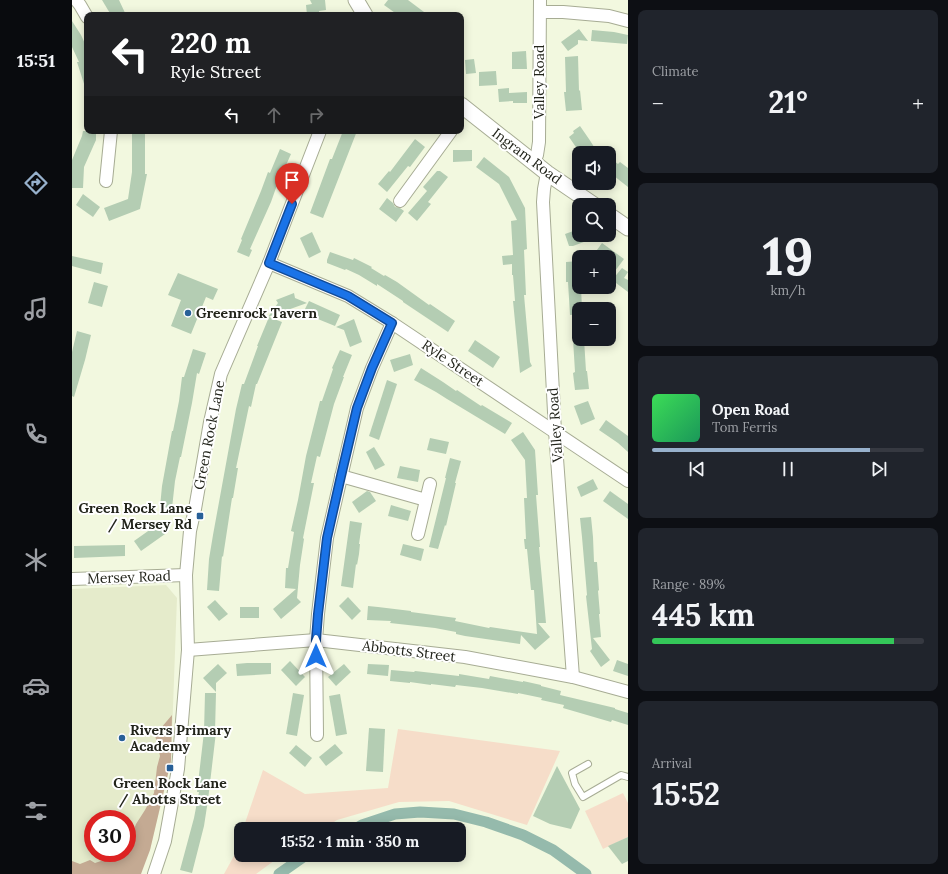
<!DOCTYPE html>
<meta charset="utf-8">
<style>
body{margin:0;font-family:Lora,serif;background:#20242c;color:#f1f3f6;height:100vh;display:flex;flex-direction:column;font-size:15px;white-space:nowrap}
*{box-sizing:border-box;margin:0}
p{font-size:13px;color:#9ea1a6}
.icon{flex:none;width:22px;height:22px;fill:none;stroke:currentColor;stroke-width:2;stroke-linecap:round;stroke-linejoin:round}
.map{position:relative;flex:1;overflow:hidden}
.drawer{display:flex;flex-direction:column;gap:10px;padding:10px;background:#0d0f14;width:320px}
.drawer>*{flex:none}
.top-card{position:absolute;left:12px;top:12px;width:380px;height:122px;border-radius:8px;box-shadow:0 2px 10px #0003;background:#202124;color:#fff;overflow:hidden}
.buttons{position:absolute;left:500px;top:146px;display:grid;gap:8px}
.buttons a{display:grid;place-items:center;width:44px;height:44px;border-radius:8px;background:#171b24;box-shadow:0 2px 10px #0003;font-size:20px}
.speed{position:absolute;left:12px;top:810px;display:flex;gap:8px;font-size:20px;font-weight:700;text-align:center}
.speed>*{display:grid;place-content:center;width:52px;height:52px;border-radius:50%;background:#171b24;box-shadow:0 2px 10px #0003;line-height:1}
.speed .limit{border:6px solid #d22;background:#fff;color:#111}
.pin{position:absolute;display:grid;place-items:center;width:34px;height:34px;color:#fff;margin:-41px -17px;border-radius:50% 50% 50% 0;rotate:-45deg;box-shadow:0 0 4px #0007}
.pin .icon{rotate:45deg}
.me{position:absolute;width:44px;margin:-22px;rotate:0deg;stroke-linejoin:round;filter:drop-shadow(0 0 3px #0008)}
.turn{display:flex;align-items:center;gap:14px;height:84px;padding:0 20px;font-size:18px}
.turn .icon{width:52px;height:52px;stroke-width:2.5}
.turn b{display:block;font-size:28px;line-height:34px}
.lanes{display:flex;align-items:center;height:38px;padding:0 20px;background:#0003;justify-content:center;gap:20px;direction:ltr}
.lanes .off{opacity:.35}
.big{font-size:30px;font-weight:700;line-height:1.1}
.drawer .tile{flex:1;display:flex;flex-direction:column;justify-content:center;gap:6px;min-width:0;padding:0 14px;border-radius:8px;background:#20242c}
.drawer .dial{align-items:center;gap:0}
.dial b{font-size:52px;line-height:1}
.song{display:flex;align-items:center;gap:12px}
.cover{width:48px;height:48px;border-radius:6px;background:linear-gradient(135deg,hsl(130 70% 55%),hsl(150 70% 35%))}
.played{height:4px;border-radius:2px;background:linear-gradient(90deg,#97b1cc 80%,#363941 80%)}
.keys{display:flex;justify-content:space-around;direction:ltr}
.heat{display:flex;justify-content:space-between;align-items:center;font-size:22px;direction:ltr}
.charge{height:6px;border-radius:3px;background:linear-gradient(90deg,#34c759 89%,#363941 0)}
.trip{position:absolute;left:162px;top:822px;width:232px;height:40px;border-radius:8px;background:#171b24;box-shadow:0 2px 10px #0003;font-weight:700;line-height:40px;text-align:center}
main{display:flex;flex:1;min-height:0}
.menu{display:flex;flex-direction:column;width:72px;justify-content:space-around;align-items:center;background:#090b0e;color:#9ea1a6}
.menu .icon{width:28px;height:28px}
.menu .current{color:#97b1cc}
.menu b{font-size:18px;color:#f1f3f6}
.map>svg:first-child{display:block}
</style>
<main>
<nav class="menu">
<b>15:51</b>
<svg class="icon current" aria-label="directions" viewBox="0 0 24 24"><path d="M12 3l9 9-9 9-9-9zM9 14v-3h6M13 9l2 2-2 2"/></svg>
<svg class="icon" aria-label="music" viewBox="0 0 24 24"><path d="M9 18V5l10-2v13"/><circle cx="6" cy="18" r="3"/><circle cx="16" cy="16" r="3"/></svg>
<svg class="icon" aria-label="phone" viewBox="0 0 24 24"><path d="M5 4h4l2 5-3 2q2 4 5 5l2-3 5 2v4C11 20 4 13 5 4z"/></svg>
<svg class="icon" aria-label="climate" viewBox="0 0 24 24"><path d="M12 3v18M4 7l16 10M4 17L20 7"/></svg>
<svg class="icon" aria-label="car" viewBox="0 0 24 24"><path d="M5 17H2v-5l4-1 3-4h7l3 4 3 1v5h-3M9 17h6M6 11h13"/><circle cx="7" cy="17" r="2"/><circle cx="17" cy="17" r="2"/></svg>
<svg class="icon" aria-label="filters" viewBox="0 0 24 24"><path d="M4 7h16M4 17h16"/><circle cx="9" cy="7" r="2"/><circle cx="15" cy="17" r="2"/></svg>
</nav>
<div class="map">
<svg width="556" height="874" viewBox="0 0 556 874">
<rect width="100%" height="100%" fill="#f2f8df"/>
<path fill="#e5ebcb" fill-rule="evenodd" d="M94,585L105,598L99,761L78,850L67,874H0V589ZM21,819H55V853H21Z"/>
<g fill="#f6ddc9">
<polygon points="326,729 488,751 455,825 377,801 327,802 265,820 251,829 171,829 191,770 233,794 316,788"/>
<polygon points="551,793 556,803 556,837 531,849 513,811"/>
<polygon points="169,835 169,855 210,855 184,874 152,874 163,854"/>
</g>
<polygon fill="#c4aa93" points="100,715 99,761 78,850 69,874 0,874 0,861 8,864 18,860 23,863 35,859 42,853 55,853 55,837 61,832 64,824 73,810 82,793 85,767 88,756 83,735"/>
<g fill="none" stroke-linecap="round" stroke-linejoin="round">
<g stroke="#95baac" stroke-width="11">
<polyline points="283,829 290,825 323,814 348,812 382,814 414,822 451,835 481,850 514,874"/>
<polyline points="207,874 234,855"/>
</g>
</g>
<g fill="#b4cdb3">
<polygon points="30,0 47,0 54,15 39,15"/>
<polygon points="238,0 253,0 254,10 247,11 247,15 235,15 234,5 240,4"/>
<polygon points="316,0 336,0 356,15 326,15 312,5"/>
<polygon points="0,21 9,35 15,48 15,87 13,87 5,62 7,62 0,47"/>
<polygon points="507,29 516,41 506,40 506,44 496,51 489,42"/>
<polygon points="520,30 542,32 556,35 555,44 519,41"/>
<polygon points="454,51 455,69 440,69 440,52"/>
<polygon points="506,56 507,91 508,90 510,110 494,111 492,92 494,92 493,57"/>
<polygon points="402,59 404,73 394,74 393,60"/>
<polygon points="424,71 425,85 407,86 407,72"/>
<polygon points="437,88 437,93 455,92 455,103 441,103 441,101 427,102 426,89"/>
<polygon points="508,126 517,139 526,153 514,153 513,150 508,153 497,137 502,133 501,131"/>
<polygon points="11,131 24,131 24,140 12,167 11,188 0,188 0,160 10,136"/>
<polygon points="60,131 73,131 73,174 75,174 68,209 37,221 32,208 56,199 60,172"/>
<polygon points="271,131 285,131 251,218 238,213 258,159 260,159"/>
<polygon points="343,139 353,147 338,167 336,166 315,192 306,184 317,171 318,172"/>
<polygon points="208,149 219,154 211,172 210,171 199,202 178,249 180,250 177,257 165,252 170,240 169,239 189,191 196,172 198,173"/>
<polygon points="381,150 400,150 400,161 381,162"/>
<polygon points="412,157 437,177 453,208 455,249 452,250 454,295 452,295 458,362 460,366 448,373 441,301 443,301 441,275 440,275 440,264 431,265 430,256 441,255 439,221 445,220 427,184 404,167"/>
<polygon points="537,157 546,164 548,162 556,168 556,187 537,172"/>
<polygon points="365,171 368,171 376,177 356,202 359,204 345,221 336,213 355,191 351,187"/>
<polygon points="11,194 28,207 21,217 4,205"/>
<polygon points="315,198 321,203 323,207 328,208 332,211 324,222 307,209"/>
<polygon points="507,229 507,235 528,235 528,236 501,246 497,246 493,234"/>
<polygon points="240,232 249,252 237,258 228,238"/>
<polygon points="530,243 552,259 543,271 537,266 537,257 520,257"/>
<polygon points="258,252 281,260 282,258 300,267 299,268 312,276 313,275 325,282 357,305 358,304 383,321 376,332 331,302 331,301 305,284 305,286 287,275 274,269 273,270 255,263 255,260"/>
<polygon points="0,256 31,263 29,274 0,266"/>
<polygon points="507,261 507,287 509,287 510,309 507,309 507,314 498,315 496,282 494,282 494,262"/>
<polygon points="550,268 556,272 552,278 556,280 556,292 540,280"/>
<polygon points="106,273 146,289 141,300 134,297 119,334 99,326 109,300 96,295"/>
<polygon points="22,282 36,286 30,307 16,303"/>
<polygon points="222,293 223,298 235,303 196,317 206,303 204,300"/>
<polygon points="237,301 268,315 263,326 231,313"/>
<polygon points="197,317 210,322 185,384 184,384 179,407 177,406 164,468 166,468 161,498 160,498 151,557 150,556 147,591 135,590 137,559 141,535 164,409 170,384 172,384 186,346 185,346"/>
<polygon points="282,319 290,342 278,347 272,330 264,327"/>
<polygon points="5,331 19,335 13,360 2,397 0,396 0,352"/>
<polygon points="501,339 512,339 514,371 515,371 517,389 503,390 501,373 503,372"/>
<polygon points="403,340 428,357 421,368 396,351"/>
<polygon points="121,349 134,353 127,374 125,373 120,403 109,457 108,457 103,481 100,508 88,507 90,486 100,431 101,431 107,401 110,377 112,377"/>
<polygon points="268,350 280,355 271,377 272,377 262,404 248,457 245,456 239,483 242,483 231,538 232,539 228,565 225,598 229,602 209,619 201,609 224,589 213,588 214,568 216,568 222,532 219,531 226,500 234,456 248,401 250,401 261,369 260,368"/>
<polygon points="338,354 341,365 322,372 318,360"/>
<polygon points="349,368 371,382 384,391 385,390 409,406 410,405 440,423 433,434 375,399 364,392 342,380"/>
<polygon points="315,380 325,384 307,440 297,436"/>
<polygon points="516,401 523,419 509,425 502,406"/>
<polygon points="534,420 556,436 556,452 546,443 527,430"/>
<polygon points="451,432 463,450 466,495 464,495 468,547 467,547 474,623 466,623 478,637 463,650 449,635 448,644 393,636 384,634 384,632 363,628 318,623 319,621 295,620 296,606 306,607 339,611 339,612 384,618 383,621 417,628 418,627 465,634 462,590 459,590 455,549 453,549 452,539 454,539 452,498 455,498 453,460 439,440"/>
<polygon points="358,438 377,442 374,454 355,450"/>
<polygon points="302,447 313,465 303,470 294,452"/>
<polygon points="378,458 389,461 383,483 384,483 374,526 373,525 366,549 357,547 374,478 373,478"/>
<polygon points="328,466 348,470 346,482 325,478"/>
<polygon points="521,479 526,489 509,497 505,487"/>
<polygon points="295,491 298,492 304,501 287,513 280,502"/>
<polygon points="538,491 556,504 556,519 531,501"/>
<polygon points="319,505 339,511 336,521 316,516"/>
<polygon points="519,517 521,537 522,562 525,562 527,590 526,591 528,614 527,614 529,637 521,638 538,660 529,667 518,651 520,649 514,596 515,595 510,537 508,518"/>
<polygon points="278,521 290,523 287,544 288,544 287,554 285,565 284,564 281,588 269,586"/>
<polygon points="86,524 93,534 69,551 62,541"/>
<polygon points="331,544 352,549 349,561 328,555"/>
<polygon points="53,545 53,556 2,558 2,546"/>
<polygon points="276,597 289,611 280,620 267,606"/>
<polygon points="143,600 156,614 147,621 135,607"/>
<rect x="168" y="607" width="19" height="11"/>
<polygon points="545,660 556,664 556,676 541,671"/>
<polygon points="218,661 233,677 224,686 209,670"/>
<polygon points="175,663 199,663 199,674 165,676 164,664"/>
<polygon points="146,664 155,673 144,683 144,692 131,678"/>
<polygon points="272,664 279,672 264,686 256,677"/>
<polygon points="296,664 317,665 316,676 295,674"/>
<polygon points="319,670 342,672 343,671 387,676 387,674 417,679 418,676 451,682 451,681 469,685 469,686 489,691 488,695 543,708 543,709 556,713 556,725 540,720 539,722 491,708 492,705 469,700 470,698 446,693 446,694 410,688 384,685 383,687 359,684 359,685 338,682 338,683 318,681"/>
<polygon points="133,693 144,693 143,732 144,732 136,800 132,826 120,873 108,870 122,818 127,792 125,792 132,732"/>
<polygon points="221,693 232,695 225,736 214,734"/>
<polygon points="268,694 275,734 264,736 257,696"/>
<polygon points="297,728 313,729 311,772 294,771"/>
<polygon points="263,744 271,753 254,766 247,757"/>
<polygon points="224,745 240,758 233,767 217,753"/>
<polygon points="485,766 508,809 499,829 478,824 461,816"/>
<polygon points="556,837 556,861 550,864 536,846"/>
</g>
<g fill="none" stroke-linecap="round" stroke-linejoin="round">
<defs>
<polyline id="service" points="516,764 500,773 503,784 511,797 549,775 556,777"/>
<g id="minor">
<polyline points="4,0 8,5 15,17"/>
<polyline points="468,12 491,12 537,16 556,21"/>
<polyline points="462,163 465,155 467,142 468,0"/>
<polyline points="475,173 472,189 471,202 483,431 501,677"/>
<polyline points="34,181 39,131"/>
<polyline points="328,201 379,131"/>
<polyline points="197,263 276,296 320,323 556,481"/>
<polyline points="269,476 354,500"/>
<polyline points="346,534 358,484"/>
<polyline points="0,579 114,575"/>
<polyline points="116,650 244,640 393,657 501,677 556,692"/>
<polyline points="245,735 244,640 246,614 255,538 285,408 300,368 320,323"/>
<polyline points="82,874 93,841 106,769 116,650 114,575 118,531 123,509 138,422 149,374 197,263 248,131"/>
</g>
<g id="tertiary">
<polyline points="284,0 293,15"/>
<polyline points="389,105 475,173 522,205"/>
<polyline points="537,215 556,228"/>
</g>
</defs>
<use href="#service" stroke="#a7ac94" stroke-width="8"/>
<use href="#minor" stroke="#a7ac94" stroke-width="14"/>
<use href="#tertiary" stroke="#a7ac94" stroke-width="17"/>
<use href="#service" stroke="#fff" stroke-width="6"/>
<use href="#minor" stroke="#fff" stroke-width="12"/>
<use href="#tertiary" stroke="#fff" stroke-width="15"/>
</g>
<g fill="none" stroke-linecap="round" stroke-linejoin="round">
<defs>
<polyline id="route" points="220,204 197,263 276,296 320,323 300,368 285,408 269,476 255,538 246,614 244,640 244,656"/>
</defs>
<use href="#route" stroke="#114b97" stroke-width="10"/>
<use href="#route" stroke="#1a73e8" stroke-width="7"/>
</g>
<g fill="#286098" stroke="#fff" stroke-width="1.5">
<circle cx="116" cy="313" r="4"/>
<rect x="124" y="512" width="8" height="8" rx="2"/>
<circle cx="50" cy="738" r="4"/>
<rect x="94" y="764" width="8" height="8" rx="2"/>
</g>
<g text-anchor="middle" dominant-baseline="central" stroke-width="4" stroke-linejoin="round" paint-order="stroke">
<g font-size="14" fill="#22241b" stroke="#fff">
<text transform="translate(467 82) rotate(-90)">Valley Road</text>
<text transform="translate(455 156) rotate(37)">Ingram Road</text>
<text transform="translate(381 363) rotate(34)">Ryle Street</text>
<text transform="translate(483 425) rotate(-94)">Valley Road</text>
<text transform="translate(137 435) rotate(-79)">Green Rock Lane</text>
<text transform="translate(57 577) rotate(-2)">Mersey Road</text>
<text transform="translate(337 651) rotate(7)">Abbotts Street</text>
</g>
<g font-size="14" font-weight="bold" fill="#22241b" stroke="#fff" text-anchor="start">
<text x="124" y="313">Greenrock Tavern</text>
<text x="120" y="508" text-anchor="end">Green Rock Lane<tspan x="120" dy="16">/ Mersey Rd</tspan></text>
<text x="58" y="730">Rivers Primary<tspan x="58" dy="16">Academy</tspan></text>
<text x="98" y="783" text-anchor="middle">Green Rock Lane<tspan x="98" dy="16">/ Abotts Street</tspan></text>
</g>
</g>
</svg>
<div class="buttons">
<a><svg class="icon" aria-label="sound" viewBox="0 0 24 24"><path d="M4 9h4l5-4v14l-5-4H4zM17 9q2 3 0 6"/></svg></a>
<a><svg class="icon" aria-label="search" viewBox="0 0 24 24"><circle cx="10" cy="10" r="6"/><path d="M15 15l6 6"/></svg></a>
<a>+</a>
<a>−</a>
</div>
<div class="speed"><div class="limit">30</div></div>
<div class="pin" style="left:220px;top:204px;background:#d93025"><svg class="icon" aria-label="arrive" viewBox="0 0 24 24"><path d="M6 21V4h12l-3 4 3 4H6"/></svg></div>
<svg class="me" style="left:244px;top:656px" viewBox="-20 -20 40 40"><path d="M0-17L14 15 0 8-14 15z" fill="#1a73e8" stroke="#fff" stroke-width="4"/></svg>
<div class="trip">15:52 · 1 min · 350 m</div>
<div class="top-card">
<div class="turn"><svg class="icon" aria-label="left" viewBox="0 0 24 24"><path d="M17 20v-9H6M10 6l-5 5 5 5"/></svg><div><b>220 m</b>Ryle Street</div></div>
<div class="lanes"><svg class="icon" aria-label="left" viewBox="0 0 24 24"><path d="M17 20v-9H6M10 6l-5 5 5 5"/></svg><svg class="icon off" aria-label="ahead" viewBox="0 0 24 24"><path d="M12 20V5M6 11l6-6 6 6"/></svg><svg class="icon off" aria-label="right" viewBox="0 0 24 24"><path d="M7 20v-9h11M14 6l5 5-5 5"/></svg></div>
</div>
</div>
<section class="drawer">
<div class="tile"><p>Climate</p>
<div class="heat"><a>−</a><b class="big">21°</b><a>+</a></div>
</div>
<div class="tile dial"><b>19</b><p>km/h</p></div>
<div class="tile">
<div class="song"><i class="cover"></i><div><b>Open Road</b><p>Tom Ferris</p></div></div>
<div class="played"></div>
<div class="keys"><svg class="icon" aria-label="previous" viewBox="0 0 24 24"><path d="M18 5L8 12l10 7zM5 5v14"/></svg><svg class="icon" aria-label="pause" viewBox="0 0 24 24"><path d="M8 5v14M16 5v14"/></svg><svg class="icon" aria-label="next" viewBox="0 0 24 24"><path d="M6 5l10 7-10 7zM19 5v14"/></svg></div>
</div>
<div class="tile"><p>Range · 89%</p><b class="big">445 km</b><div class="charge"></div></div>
<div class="tile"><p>Arrival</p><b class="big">15:52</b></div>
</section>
</main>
